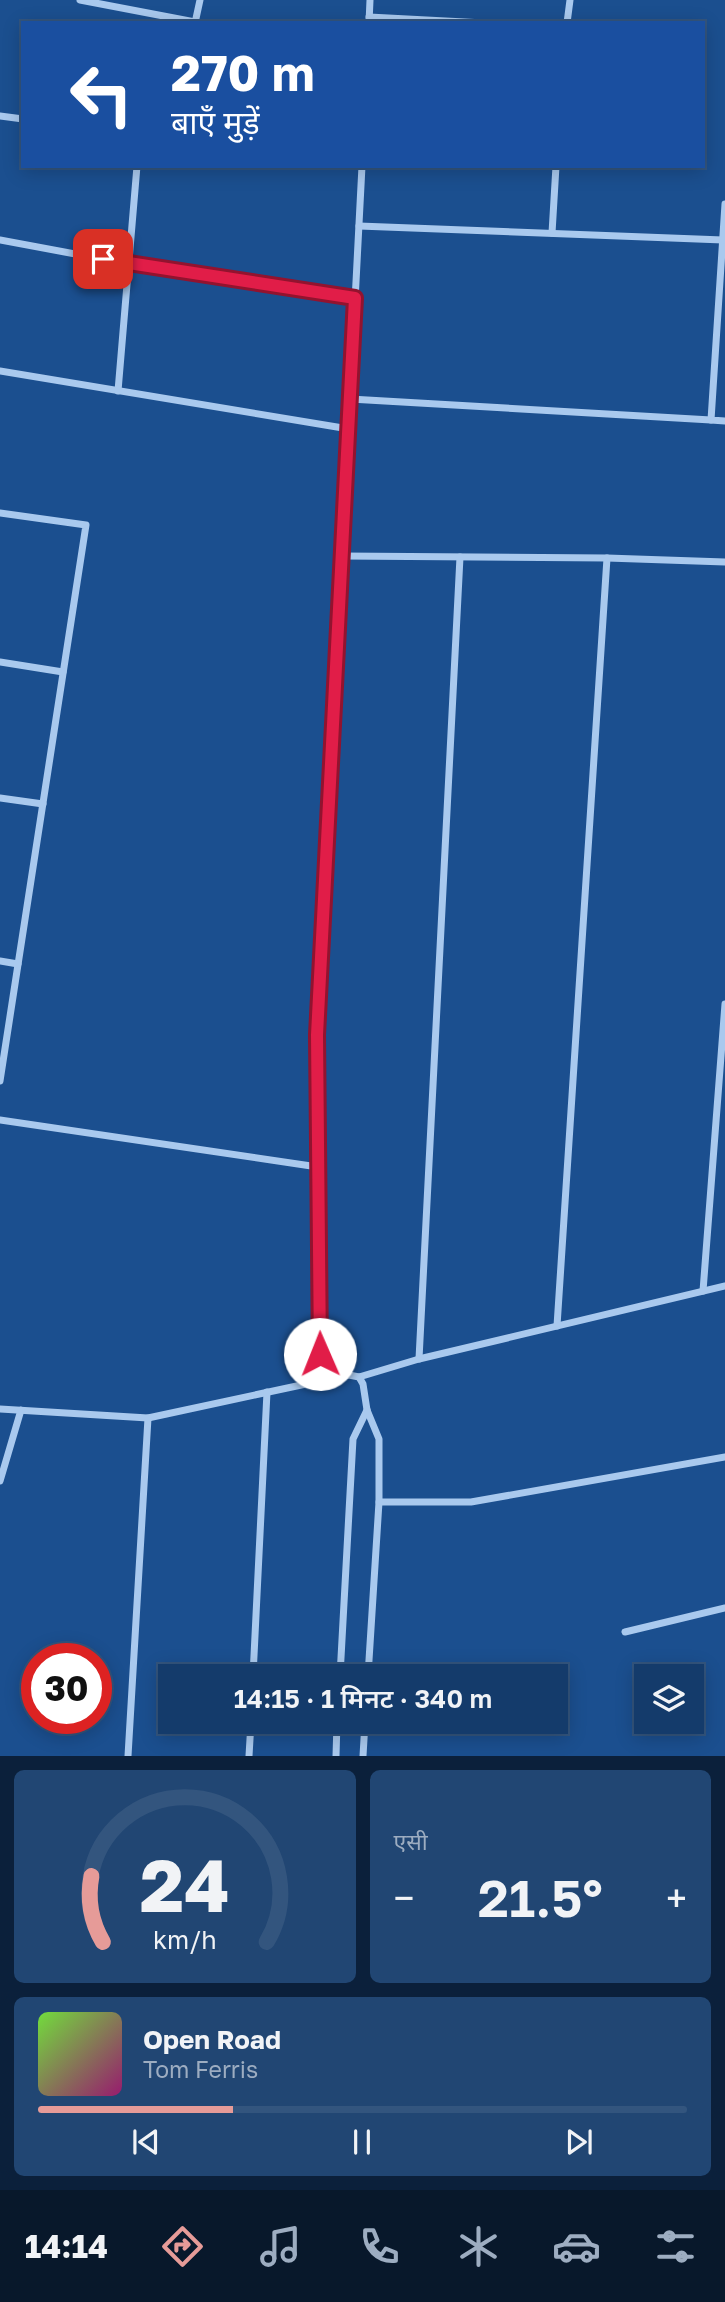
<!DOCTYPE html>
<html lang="hi">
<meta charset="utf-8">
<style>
body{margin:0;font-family:"Golos Text","Noto Sans Devanagari",sans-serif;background:#214673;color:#f1f3f6;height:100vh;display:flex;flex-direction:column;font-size:26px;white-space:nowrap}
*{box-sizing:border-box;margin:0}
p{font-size:23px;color:#9dadc1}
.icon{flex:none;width:38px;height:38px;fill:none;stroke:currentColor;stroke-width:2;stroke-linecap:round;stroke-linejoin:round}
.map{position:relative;height:1756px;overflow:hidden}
.side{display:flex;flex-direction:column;gap:14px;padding:14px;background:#0b203b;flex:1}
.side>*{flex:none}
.top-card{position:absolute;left:21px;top:21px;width:684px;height:147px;border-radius:0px;box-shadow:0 4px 18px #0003,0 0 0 2px #33557e;background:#1a4fa0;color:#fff;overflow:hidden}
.controls{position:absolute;left:634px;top:1664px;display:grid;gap:14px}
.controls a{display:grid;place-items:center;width:70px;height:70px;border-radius:0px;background:#143b6b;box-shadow:0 4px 18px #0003,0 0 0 2px #33557e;font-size:35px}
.speed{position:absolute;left:21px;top:1643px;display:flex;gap:14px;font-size:35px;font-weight:700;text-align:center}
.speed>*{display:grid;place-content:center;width:91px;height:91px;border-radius:50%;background:#143b6b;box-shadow:0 4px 18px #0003,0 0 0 2px #33557e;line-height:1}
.speed .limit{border:10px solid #d22;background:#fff;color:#111}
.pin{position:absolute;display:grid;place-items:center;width:60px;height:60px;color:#fff;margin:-30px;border-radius:14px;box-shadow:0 4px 10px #0006}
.me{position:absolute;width:77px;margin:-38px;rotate:359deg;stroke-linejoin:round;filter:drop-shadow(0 0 5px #0008)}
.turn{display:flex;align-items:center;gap:24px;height:147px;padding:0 35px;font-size:32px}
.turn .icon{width:91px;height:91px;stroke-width:2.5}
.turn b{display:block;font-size:49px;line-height:60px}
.big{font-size:52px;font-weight:600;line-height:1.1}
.side .widget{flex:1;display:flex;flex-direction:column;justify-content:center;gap:10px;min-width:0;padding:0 24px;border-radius:10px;background:#214673}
.side .dial{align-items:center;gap:0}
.dial svg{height:182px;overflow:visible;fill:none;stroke:#33557e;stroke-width:7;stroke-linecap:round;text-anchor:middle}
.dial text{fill:#f1f3f6;stroke:none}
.song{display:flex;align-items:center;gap:21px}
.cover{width:84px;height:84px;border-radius:10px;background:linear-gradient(135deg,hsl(100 70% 55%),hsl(320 70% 35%))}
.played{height:7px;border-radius:4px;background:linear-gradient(90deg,#e69b98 30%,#33557e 30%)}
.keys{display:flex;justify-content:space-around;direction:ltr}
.heat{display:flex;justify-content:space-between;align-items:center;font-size:38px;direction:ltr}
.side .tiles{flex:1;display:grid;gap:14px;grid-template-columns:1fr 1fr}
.widget:last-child{grid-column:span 2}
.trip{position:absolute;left:158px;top:1664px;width:410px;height:70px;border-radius:0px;background:#143b6b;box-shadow:0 4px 18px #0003,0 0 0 2px #33557e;font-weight:600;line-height:70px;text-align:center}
.tabs{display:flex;height:112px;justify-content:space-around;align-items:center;background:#08182b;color:#9dadc1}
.tabs .icon{width:49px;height:49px}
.tabs .selected{color:#e69b98}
.tabs b{font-size:32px;color:#f1f3f6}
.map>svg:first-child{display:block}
</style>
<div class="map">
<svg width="725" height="1756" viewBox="0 0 725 1756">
<rect width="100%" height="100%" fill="#1b4f8f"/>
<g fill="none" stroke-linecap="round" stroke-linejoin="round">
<g stroke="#a9c9ee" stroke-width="7">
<polyline points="80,0 195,22"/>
<polyline points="369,17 484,23"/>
<polyline points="195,23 200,0"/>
<polyline points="369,23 370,0"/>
<polyline points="567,23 570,0"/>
<polyline points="0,116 23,119"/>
<polyline points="362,166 317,1035 320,1381 349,1375 359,1377 363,1384 367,1410 379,1439 379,1502 368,1676"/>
<polyline points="725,204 711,420 725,421"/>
<polyline points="359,226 723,240"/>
<polyline points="552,233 556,166"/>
<polyline points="0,240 129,264 355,298"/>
<polyline points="0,371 349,429"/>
<polyline points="118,391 137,166"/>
<polyline points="350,399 711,420"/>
<polyline points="0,513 86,525 0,1081"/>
<polyline points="342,556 607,558 725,562"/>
<polyline points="0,662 63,672"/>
<polyline points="0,798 43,804"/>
<polyline points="0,961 18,964"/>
<polyline points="0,1120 318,1167"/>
<polyline points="703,1291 725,1004"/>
<polyline points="557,1326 607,558"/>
<polyline points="419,1359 460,557"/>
<polyline points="359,1377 419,1359 725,1286"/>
<polyline points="0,1409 148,1418 320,1381"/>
<polyline points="0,1481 21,1410"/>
<polyline points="379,1502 471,1502 725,1457"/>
<polyline points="625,1632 725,1608"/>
<polyline points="253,1676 267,1392"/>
<polyline points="340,1676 353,1439 367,1410"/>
<polyline points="128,1756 148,1418"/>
<polyline points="249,1756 251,1722"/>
<polyline points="336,1756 337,1722"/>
<polyline points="363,1756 365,1722"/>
</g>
</g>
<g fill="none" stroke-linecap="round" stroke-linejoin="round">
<defs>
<polyline id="route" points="103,259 355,298 317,1035 320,1354"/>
</defs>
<use href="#route" stroke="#92132f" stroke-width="18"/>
<use href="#route" stroke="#e11d48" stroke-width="12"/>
</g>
</svg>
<div class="controls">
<a><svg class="icon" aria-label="layers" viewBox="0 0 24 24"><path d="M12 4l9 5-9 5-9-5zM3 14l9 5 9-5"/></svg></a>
</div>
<div class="speed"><div class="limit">30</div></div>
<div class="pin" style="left:103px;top:259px;background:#d93025"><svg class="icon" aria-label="arrive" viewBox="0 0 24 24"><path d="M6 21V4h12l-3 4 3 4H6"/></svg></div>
<svg class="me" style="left:320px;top:1354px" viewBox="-20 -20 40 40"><circle r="19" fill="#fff"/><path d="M0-13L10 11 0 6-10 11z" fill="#e11d48"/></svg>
<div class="trip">14:15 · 1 मिनट · 340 m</div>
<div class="top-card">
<div class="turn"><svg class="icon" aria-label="left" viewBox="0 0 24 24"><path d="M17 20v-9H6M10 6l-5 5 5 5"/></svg><div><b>270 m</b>बाएँ मुड़ें</div></div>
</div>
</div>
<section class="side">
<div class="tiles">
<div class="widget dial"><svg viewBox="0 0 100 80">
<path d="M14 69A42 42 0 1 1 86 69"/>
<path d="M14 69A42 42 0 0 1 9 40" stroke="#e69b98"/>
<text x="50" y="56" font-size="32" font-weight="700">24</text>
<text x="50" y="72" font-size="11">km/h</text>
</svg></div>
<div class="widget"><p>एसी</p>
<div class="heat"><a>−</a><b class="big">21.5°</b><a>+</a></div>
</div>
<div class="widget">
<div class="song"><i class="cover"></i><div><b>Open Road</b><p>Tom Ferris</p></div></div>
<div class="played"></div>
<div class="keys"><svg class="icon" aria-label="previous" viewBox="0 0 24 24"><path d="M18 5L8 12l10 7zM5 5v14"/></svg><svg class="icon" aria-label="pause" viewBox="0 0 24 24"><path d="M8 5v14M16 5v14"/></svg><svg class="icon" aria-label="next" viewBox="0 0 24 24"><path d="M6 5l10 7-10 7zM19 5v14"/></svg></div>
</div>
</div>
</section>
<nav class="tabs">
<b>14:14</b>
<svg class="icon selected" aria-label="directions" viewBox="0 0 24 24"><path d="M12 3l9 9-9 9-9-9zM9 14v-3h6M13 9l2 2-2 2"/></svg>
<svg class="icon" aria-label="music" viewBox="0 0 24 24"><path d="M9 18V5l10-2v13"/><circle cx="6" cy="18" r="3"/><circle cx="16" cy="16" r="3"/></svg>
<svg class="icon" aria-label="phone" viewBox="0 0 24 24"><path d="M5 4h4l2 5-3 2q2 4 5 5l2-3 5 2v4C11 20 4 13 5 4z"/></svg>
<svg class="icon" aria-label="climate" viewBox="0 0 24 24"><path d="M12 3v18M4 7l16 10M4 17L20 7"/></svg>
<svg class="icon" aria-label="car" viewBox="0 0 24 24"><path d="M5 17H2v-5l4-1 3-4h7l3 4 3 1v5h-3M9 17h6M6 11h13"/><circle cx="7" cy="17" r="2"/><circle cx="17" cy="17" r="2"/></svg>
<svg class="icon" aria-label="filters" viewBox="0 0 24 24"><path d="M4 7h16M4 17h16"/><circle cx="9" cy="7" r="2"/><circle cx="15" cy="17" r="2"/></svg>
</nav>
